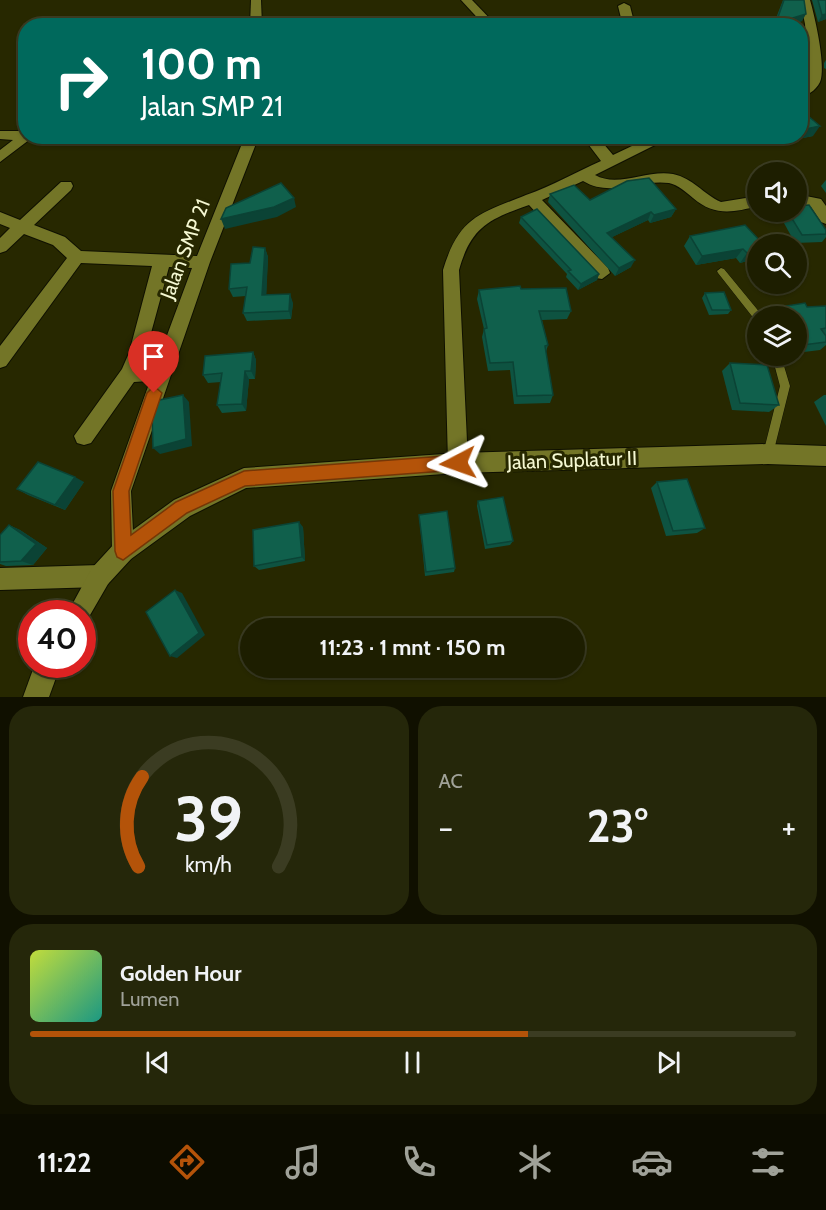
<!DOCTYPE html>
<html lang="id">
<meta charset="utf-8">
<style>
body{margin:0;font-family:Cabin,sans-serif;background:#25270a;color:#f1f3f6;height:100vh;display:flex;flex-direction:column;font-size:22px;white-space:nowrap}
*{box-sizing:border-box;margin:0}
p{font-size:20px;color:#a0a299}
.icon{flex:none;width:33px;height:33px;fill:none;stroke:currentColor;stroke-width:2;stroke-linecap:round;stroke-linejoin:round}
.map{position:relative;height:697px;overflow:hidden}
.side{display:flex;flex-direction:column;gap:9px;padding:9px;background:#101000;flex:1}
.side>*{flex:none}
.banner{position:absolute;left:18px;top:18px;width:790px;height:126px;border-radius:24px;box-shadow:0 2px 4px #0004,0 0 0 2px #3b3c22;background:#00695c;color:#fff;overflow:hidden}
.buttons{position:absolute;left:747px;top:162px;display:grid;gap:12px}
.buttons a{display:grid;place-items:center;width:60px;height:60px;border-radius:50%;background:#1d1e00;box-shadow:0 2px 4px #0004,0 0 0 2px #3b3c22;font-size:30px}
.speed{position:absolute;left:18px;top:600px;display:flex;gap:12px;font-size:30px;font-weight:700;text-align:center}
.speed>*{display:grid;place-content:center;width:78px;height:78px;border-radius:50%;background:#1d1e00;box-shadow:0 2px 4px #0004,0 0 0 2px #3b3c22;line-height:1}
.speed .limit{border:9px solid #d22;background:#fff;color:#111}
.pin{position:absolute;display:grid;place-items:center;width:51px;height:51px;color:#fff;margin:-62px -26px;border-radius:50% 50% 50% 0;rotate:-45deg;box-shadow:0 0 6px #0007}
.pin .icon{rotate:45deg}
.me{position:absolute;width:66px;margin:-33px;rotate:266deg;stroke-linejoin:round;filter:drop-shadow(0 0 4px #0008)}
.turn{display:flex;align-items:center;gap:21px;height:126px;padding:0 24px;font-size:27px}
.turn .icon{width:78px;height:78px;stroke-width:2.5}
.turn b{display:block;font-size:42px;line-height:51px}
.big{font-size:45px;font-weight:700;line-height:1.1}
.side .tile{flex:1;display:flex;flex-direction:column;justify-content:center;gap:9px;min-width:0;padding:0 21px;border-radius:24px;background:#25270a}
.side .dial{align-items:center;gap:0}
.dial svg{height:156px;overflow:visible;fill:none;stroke:#3b3c22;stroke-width:7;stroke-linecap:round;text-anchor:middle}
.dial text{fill:#f1f3f6;stroke:none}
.song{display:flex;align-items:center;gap:18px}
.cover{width:72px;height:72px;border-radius:9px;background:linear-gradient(135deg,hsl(70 70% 55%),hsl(170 70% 35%))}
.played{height:6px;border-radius:3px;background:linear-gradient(90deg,#b45309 65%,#3b3c22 65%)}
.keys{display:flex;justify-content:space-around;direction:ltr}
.heat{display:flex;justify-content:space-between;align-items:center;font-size:33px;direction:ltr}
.side .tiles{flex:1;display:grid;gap:9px;grid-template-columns:1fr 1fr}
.tile:last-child{grid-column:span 2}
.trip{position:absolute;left:240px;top:618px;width:345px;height:60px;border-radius:30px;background:#1d1e00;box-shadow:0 2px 4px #0004,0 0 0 2px #3b3c22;font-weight:700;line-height:60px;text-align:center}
.menu{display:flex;height:96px;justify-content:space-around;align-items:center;background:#0c0c00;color:#a0a299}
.menu .icon{width:42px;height:42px}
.menu .on{color:#b45309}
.menu b{font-size:27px;color:#f1f3f6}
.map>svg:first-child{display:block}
</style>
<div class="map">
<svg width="826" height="697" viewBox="0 0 826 697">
<rect width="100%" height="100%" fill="#272800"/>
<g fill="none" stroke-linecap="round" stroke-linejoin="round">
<defs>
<g id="lane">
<polygon points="721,268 724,269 761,314 762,316 758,316 758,320 755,320 718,273 717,271"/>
<polygon points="772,356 781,356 790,386 773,454 772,457 768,459 764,457 763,454 780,386"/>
</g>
<g id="street">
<polygon points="251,0 261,0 262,26 250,26"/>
<polygon points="461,0 472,0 497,26 485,26"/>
<path d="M800,0H810C815,17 825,62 821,79C819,88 809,95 801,97V87L809,78L805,24Z"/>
<polygon points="624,3 630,6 635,26 623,26 618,6"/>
<polygon points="0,131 26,131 26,136 42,136 29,140 0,162 0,150 13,140 0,139"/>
<path d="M245,136H259L210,262L131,491L134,551L131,559L123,562L115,559L112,551L111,491L150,381L134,382L91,443L84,445L77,443L74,436L122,369L129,353L152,266L81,263L6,366L0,368V346L67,258L53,245L24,234L6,251L0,253V238L10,228L0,224V212L20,220L61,182H71L73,186L71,190L34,225L65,237L81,251L197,256ZM169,267L192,268L156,365L142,366Z"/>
<path d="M582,136H597L613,155L653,136H673L595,175C618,188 648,169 673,174C693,178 703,194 721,202L758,196V206C732,213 714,216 693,198C686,192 678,185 669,183C639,179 611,198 583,181L542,200L608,268L610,273L602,279L596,278L529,205C489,219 471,227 459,270L468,463L465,470L458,473L451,470L448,463L443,270C459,217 479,214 526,195C552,186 576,172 601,161Z"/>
<polygon points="796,194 821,199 826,206 826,224 821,222 811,207 796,204"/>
<polygon points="100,565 108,568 111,576 108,584 100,587 0,590 0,568"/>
</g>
<g id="secondary">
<polygon points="768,444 826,446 826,466 768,464 458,473 246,488 190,516 131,559 108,584 86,622 82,624 82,614 67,614 92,568 115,543 174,500 244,468 458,453"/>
<polygon points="35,664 61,664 49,697 23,697"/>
</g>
</defs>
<use href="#lane" stroke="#0f1000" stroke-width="1"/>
<use href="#street" stroke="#0f1000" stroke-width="2"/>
<use href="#secondary" stroke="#0f1000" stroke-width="2"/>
<use href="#lane" fill="#737527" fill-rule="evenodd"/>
<use href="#street" fill="#737527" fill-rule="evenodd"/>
<use href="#secondary" fill="#737527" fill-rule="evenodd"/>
</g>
<g fill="#0e5341">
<polygon points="783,0 804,0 802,21 787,26 773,26"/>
<polygon points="812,0 826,0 826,19 818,22"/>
<polygon points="826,60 826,69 824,68 824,63"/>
<polygon points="784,136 813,136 788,141"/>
<polygon points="826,180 826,193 821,186"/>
<polygon points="550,194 590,200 676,209 671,217 650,223 648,220 612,237 631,267 615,276 548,202"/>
<polygon points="781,212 796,212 826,230 826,237 822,242 795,243 779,214"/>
<polygon points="521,217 599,274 597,280 578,290 566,277 567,274 519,223"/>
<polygon points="690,236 758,244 758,258 740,263 736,258 696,265 684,246"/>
<polygon points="265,248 268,257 266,295 293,303 291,319 247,321 243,313 246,296 233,297 229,289 250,263"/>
<polygon points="521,289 571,311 567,319 542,320 548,345 546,352 553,395 550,403 514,404 510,370 488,371 482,337 484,329 477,299 479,290"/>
<polygon points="705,293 731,310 728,314 709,315 702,298"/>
<polygon points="826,306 826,345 820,350 796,353 796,316 772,316 772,315 780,307 807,307"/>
<polygon points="253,352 256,360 255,379 249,379 246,411 222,413 217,405 221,382 208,383 203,375"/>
<polygon points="730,363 779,405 769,412 732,410 722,371"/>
<polygon points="824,395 826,395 826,426 814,402"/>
<polygon points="84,482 65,510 28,495 17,489"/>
<polygon points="657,482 705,528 697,533 666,536 651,488"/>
<polygon points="478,501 513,541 510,545 485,549 477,506"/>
<polygon points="419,515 455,568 454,572 425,576"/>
<polygon points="9,525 20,530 47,548 33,565 6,566 0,564 0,535"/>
<polygon points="303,527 305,561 259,570 254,566"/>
</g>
<g fill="#0b4335">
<polygon points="806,14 802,21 787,26 774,26 776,23"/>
<polygon points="826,14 826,19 818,22 822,15"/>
<polygon points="820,126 813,136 788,141 791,136 801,136 801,130"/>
<polygon points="294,198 296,207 277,217 225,229 221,219"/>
<polygon points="676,209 671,217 650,223 654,215"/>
<polygon points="651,212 648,220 604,241 607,233"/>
<polygon points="265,248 268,257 266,304 262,295"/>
<polygon points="743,249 736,258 696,265 702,256"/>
<polygon points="758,250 758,258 740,263 747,253"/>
<polygon points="635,260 631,267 615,276 619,268"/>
<polygon points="599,274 597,280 578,290 581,284"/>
<polygon points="290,294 293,303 291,319 289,311"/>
<polygon points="253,352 256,360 255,379 251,371"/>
<polygon points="245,371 249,379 246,411 242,404"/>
<polygon points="183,395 189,402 192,446 160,454 153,448"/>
<polygon points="75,477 84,482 65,510 55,505"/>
<polygon points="299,522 303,527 305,561 302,557"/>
<polygon points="9,525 20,530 47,548 33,565 21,561"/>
<polygon points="175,590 182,593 205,635 177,658 170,656"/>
</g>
<g fill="#10604c" stroke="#0b4335" stroke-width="1.5">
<polygon points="784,0 804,0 806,14 776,23"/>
<polygon points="818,0 826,0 826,14 822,15"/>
<polygon points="801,111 801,110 820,126 801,130"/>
<polygon points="649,178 676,209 654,215 651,212 607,233 635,260 619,268 550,194 574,185 590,200 627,181"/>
<polygon points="281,183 294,198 274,207 221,219 226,208"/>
<polygon points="809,205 826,230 826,234 802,235 788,212 796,212 796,206"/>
<polygon points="537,209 599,274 581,284 568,271 571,270 521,217"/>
<polygon points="745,225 763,244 758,244 758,250 747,253 743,249 702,256 690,236"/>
<polygon points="253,247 265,248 262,295 290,294 289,311 243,313 247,287 229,289 231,264 250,263"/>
<polygon points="520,286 521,289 566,288 571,311 539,311 548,345 545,346 553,395 517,396 513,362 490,363 484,329 487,328 479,290"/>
<polygon points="724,292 731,310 712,310 705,293"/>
<polygon points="805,303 807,307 826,306 826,328 821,329 826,336 826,342 803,345 796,334 796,316 786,316 780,307"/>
<polygon points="253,352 251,371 245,371 242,404 217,405 222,373 203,375 205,356"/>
<polygon points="730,363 767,365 779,405 740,403"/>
<polygon points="183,395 186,439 153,448 152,411 155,401"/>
<polygon points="38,462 75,477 55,505 17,489"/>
<polygon points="687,479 705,528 673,531 657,482"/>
<polygon points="503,497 513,541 487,545 478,501"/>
<polygon points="447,511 455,568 426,572 419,515"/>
<polygon points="299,522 302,557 254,566 253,530"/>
<polygon points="9,525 36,544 21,561 0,562 0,535"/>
<polygon points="175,590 199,633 170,656 146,612"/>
</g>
<polygon fill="#b45309" stroke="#753606" stroke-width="1.5" points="154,386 162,393 129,491 131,535 176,502 244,471 458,455 464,457 466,463 464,468 458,470 245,486 187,513 123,560 117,557 115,551 113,491 147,393"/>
<g text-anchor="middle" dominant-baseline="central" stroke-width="6" stroke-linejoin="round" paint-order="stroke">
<g font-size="20" fill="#f5f8d2" stroke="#272800">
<text transform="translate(185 249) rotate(-69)">Jalan SMP 21</text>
<text transform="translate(572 460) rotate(-2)">Jalan Suplatur II</text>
</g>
</g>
</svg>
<div class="buttons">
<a><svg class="icon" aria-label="sound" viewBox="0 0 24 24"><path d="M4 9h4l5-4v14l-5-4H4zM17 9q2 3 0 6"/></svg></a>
<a><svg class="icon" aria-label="search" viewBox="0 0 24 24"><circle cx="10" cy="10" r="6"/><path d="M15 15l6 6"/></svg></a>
<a><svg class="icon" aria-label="layers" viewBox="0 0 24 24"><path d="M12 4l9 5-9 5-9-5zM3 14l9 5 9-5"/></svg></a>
</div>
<div class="speed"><div class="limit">40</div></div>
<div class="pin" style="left:154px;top:393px;background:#d93025"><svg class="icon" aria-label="arrive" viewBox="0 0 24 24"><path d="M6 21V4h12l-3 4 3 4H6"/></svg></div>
<svg class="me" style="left:458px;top:463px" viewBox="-20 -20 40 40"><path d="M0-17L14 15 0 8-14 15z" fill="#b45309" stroke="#fff" stroke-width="4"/></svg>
<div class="trip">11:23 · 1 mnt · 150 m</div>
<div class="banner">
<div class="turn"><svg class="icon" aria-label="right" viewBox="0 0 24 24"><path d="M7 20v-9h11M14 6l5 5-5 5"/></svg><div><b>100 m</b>Jalan SMP 21</div></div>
</div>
</div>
<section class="side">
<div class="tiles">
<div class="tile dial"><svg viewBox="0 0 100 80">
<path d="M14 69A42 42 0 1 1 86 69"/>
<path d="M14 69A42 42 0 0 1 16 23" stroke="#b45309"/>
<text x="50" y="56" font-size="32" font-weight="700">39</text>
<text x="50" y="72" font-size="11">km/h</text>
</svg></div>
<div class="tile"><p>AC</p>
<div class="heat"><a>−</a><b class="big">23°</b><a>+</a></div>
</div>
<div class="tile">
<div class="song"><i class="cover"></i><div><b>Golden Hour</b><p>Lumen</p></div></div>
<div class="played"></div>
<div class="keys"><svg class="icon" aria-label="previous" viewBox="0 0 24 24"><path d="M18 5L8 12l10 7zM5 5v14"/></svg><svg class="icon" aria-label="pause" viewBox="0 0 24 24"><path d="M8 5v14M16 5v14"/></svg><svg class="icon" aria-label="next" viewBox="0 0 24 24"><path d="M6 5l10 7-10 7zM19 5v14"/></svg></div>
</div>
</div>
</section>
<nav class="menu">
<b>11:22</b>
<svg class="icon on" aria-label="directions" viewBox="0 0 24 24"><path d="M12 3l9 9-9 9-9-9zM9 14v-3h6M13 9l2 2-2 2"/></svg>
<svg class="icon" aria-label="music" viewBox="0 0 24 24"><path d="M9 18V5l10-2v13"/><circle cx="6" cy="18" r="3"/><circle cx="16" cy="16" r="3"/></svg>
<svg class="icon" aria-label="phone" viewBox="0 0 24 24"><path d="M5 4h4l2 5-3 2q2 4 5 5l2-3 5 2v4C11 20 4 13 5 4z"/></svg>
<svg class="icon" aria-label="climate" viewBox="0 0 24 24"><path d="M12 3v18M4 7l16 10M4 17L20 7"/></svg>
<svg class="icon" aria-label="car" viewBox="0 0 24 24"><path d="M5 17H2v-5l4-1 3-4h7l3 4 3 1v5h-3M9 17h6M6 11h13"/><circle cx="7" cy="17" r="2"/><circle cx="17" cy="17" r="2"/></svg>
<svg class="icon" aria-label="filters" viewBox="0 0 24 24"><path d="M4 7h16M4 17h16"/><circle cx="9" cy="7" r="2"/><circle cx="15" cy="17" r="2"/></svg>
</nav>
